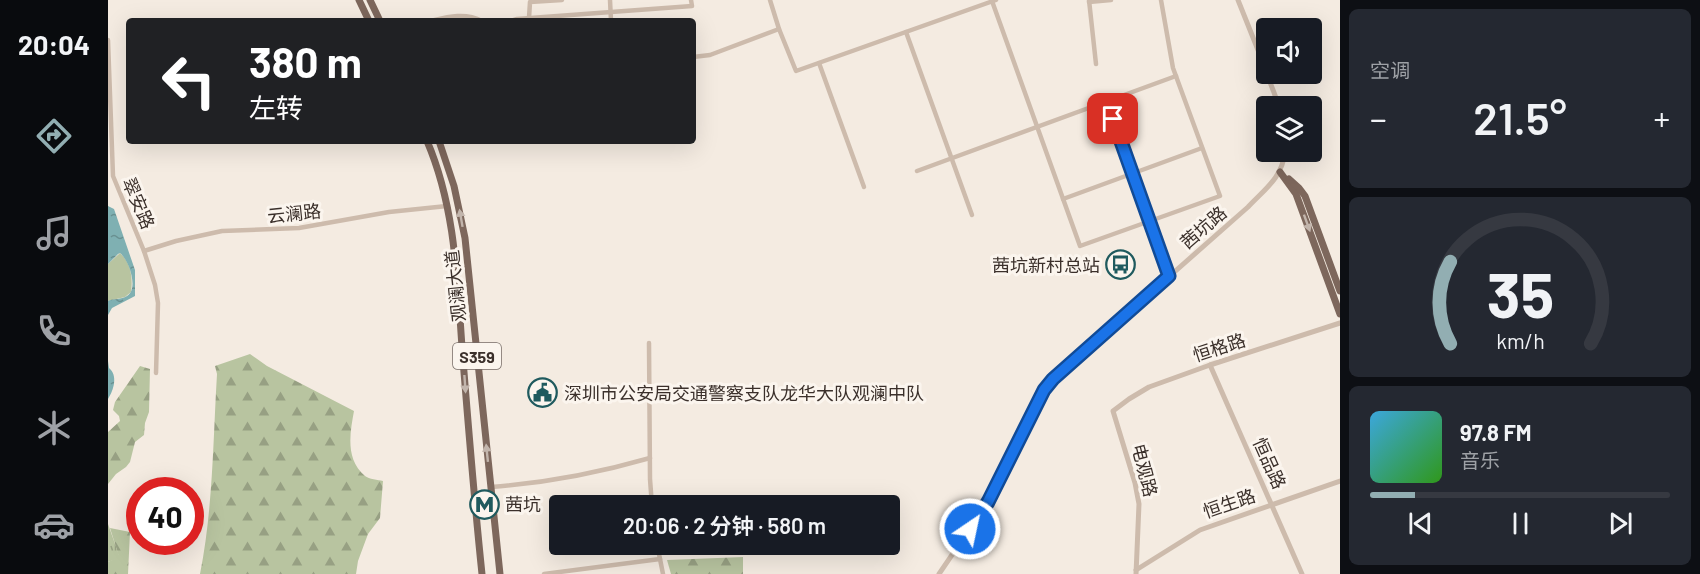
<!DOCTYPE html>
<html lang="zh">
<meta charset="utf-8">
<style>
body{margin:0;font-family:Barlow,"Noto Sans SC",sans-serif;background:#242831;color:#f1f3f6;height:100vh;display:flex;flex-direction:column;font-size:22px;white-space:nowrap}
*{box-sizing:border-box;margin:0}
p{font-size:20px;color:#9ea1a6}
.icon{flex:none;width:33px;height:33px;fill:none;stroke:currentColor;stroke-width:2;stroke-linecap:round;stroke-linejoin:round}
.map{position:relative;flex:1;overflow:hidden}
.sheet{display:flex;flex-direction:column;gap:9px;padding:9px;background:#0d0f14;width:360px}
.sheet>*{flex:none}
.top-card{position:absolute;left:18px;top:18px;width:570px;height:126px;border-radius:6px;box-shadow:0 6px 24px #0002;background:#202124;color:#fff;overflow:hidden}
.controls{position:absolute;left:1148px;top:18px;display:grid;gap:12px}
.controls a{display:grid;place-items:center;width:66px;height:66px;border-radius:6px;background:#171b24;box-shadow:0 6px 24px #0002;font-size:30px}
.speed{position:absolute;left:18px;top:477px;display:flex;gap:12px;font-size:30px;font-weight:700;text-align:center}
.speed>*{display:grid;place-content:center;width:78px;height:78px;border-radius:50%;background:#171b24;box-shadow:0 6px 24px #0002;line-height:1}
.speed .limit{border:9px solid #d22;background:#fff;color:#111}
.pin{position:absolute;display:grid;place-items:center;width:51px;height:51px;color:#fff;margin:-26px;border-radius:12px;box-shadow:0 3px 9px #0006}
.me{position:absolute;width:66px;margin:-33px;rotate:34deg;stroke-linejoin:round;filter:drop-shadow(0 0 4px #0008)}
.turn{display:flex;align-items:center;gap:21px;height:126px;padding:0 24px;font-size:27px}
.turn .icon{width:78px;height:78px;stroke-width:2.5}
.turn b{display:block;font-size:42px;line-height:51px}
.big{font-size:45px;font-weight:600;line-height:1.1}
.sheet .widget{flex:1;display:flex;flex-direction:column;justify-content:center;gap:9px;min-width:0;padding:0 21px;border-radius:9px;background:#242831}
.sheet .dial{align-items:center;gap:0}
.dial svg{height:156px;overflow:visible;fill:none;stroke:#363941;stroke-width:7;stroke-linecap:round;text-anchor:middle}
.dial text{fill:#f1f3f6;stroke:none}
.song{display:flex;align-items:center;gap:18px}
.cover{width:72px;height:72px;border-radius:9px;background:linear-gradient(135deg,hsl(200 70% 55%),hsl(110 70% 35%))}
.played{height:6px;border-radius:3px;background:linear-gradient(90deg,#92aeb2 15%,#363941 15%)}
.keys{display:flex;justify-content:space-around;direction:ltr}
.heat{display:flex;justify-content:space-between;align-items:center;font-size:33px;direction:ltr}
.trip{position:absolute;left:441px;top:495px;width:351px;height:60px;border-radius:6px;background:#171b24;box-shadow:0 6px 24px #0002;font-weight:600;line-height:60px;text-align:center}
main{display:flex;flex:1;min-height:0}
.tabs{display:flex;flex-direction:column;width:108px;justify-content:space-around;align-items:center;background:#090b0e;color:#9ea1a6}
.tabs .icon{width:42px;height:42px}
.tabs .on{color:#92aeb2}
.tabs b{font-size:27px;color:#f1f3f6}
.map>svg:first-child{display:block}
</style>
<main>
<nav class="tabs">
<b>20:04</b>
<svg class="icon on" aria-label="directions" viewBox="0 0 24 24"><path d="M12 3l9 9-9 9-9-9zM9 14v-3h6M13 9l2 2-2 2"/></svg>
<svg class="icon" aria-label="music" viewBox="0 0 24 24"><path d="M9 18V5l10-2v13"/><circle cx="6" cy="18" r="3"/><circle cx="16" cy="16" r="3"/></svg>
<svg class="icon" aria-label="phone" viewBox="0 0 24 24"><path d="M5 4h4l2 5-3 2q2 4 5 5l2-3 5 2v4C11 20 4 13 5 4z"/></svg>
<svg class="icon" aria-label="climate" viewBox="0 0 24 24"><path d="M12 3v18M4 7l16 10M4 17L20 7"/></svg>
<svg class="icon" aria-label="car" viewBox="0 0 24 24"><path d="M5 17H2v-5l4-1 3-4h7l3 4 3 1v5h-3M9 17h6M6 11h13"/><circle cx="7" cy="17" r="2"/><circle cx="17" cy="17" r="2"/></svg>
</nav>
<div class="map">
<svg width="1232" height="574" viewBox="0 0 1232 574">
<defs>
<pattern id="forest-firs" width="22" height="20" patternUnits="userSpaceOnUse" patternTransform="scale(1.5)"><rect width="22" height="20" fill="#b8c4a0"/><path d="M5 1l3.5 6h-7zM16 11l3.5 6h-7z" fill="#97a083"/></pattern>
<pattern id="park-tufts" width="24" height="20" patternUnits="userSpaceOnUse" patternTransform="scale(1.5)"><rect width="24" height="20" fill="#b8c4a0"/><path d="M3 7l-1-3M5 7V3M7 7l1-3M15 17l-1-3M17 17v-4M19 17l1-3" fill="none" stroke="#97a083"/></pattern>
<pattern id="water-ripples" width="26" height="14" patternUnits="userSpaceOnUse" patternTransform="scale(1.5)"><rect width="26" height="14" fill="#7fb0b2"/><path d="M2 4q2-2 4 0t4 0M15 11q2-2 4 0t4 0" fill="none" stroke="#699091"/></pattern>
</defs>
<rect width="100%" height="100%" fill="#f4ebe1"/>
<path fill="#b8c4a0" d="M12,253C23,263 25,278 23,292L17,297L0,301V264Z"/>
<g fill="url(#forest-firs)">
<path d="M142,354L159,366L246,411C242,433 237,459 257,476C261,479 270,480 275,481L272,518L260,534L250,561L248,574H92C105,509 105,441 109,374L107,366Z"/>
<polygon points="32,366 42,369 41,412 37,423 36,435 27,442 22,462 18,467 8,474 0,484 0,432 12,421 11,416 5,410 7,402"/>
<polygon points="2,528 22,532 20,574 0,574 0,562 11,557"/>
<polygon points="635,557 635,574 563,574 559,560"/>
</g>
<polygon fill="url(#park-tufts)" points="0,524 12,558 0,562"/>
<g fill="url(#water-ripples)">
<path d="M0,206L6,209L27,270V296L4,308L0,315V301C6,298 13,300 19,296C31,289 21,260 12,253L10,254L0,264Z"/>
<path d="M0,361L1,368C10,375 6,390 0,399Z"/>
</g>
<g fill="none" stroke-linecap="round" stroke-linejoin="round">
<g stroke="#cdbbac" stroke-width="4.5">
<polyline points="502,0 503,21"/>
<polyline points="662,0 671,29 688,71 888,0"/>
<polyline points="981,0 988,64"/>
<polyline points="884,1 972,246 1112,196 1065,68 1053,0"/>
<polyline points="981,2 1003,0"/>
<polyline points="421,18 422,2 454,0"/>
<path d="M322,21C339,17 357,12 374,21"/>
<polyline points="403,21 409,19 584,6 583,0"/>
<polyline points="798,32 864,215"/>
<polyline points="0,40 5,176 36,251 47,285 50,303 48,373"/>
<polyline points="585,57 602,55 671,29"/>
<polyline points="711,63 756,187"/>
<polyline points="999,102 1061,276"/>
<polyline points="809,171 1068,76"/>
<polyline points="955,199 1094,148"/>
<polyline points="36,251 68,241 114,231 191,228 281,212 339,206"/>
<polyline points="541,343 542,479 544,506"/>
<path d="M383,487C437,483 490,473 542,458"/>
<polyline points="549,544 555,574"/>
<polyline points="436,574 552,559"/>
</g>
<g stroke="#cdbbac" stroke-width="5">
<polyline points="1130,0 1158,70"/>
<polyline points="1159,74 1171,106"/>
<polyline points="1102,365 1194,574"/>
<polyline points="1028,570 1092,530 1232,481"/>
<path d="M831,574L880,502L937,391L945,379L1140,207C1157,189 1174,178 1177,152"/>
<polyline points="1028,574 1031,504 1027,483 1005,411 1021,399 1041,387 1102,365 1232,323"/>
</g>
<g stroke="#7d675c" stroke-width="7">
<polyline points="251,0 261,21"/>
<polyline points="262,0 272,21"/>
<path d="M319,141C347,206 349,277 354,347C360,423 366,498 374,574"/>
<polyline points="331,141 346,186 357,238 392,574"/>
<polyline points="1172,172 1188,194 1232,314"/>
<polyline points="1181,179 1191,188 1197,196 1232,291"/>
</g>
</g>
<defs><path id="oneway-solid" d="M-6-.8H1V-3.2L6.5 0L1 3.2V.8H-6Z" transform="scale(1.5)"/></defs>
<g fill="#c2b5ac">
<use href="#oneway-solid" transform="translate(353 218) rotate(-100)"/>
<use href="#oneway-solid" transform="translate(1199 223) rotate(70)"/>
<use href="#oneway-solid" transform="translate(357 384) rotate(86)"/>
<use href="#oneway-solid" transform="translate(379 453) rotate(-96)"/>
</g>
<g fill="none" stroke-linecap="round" stroke-linejoin="round">
<defs>
<polyline id="route" points="862,529 880,502 936,390 945,379 1061,276 1005,119"/>
</defs>
<use href="#route" stroke="#114b97" stroke-width="15"/>
<use href="#route" stroke="#1a73e8" stroke-width="10"/>
</g>
<defs>
<symbol id="bus-ring" viewBox="-11 -11 22 22"><circle r="9.5" fill="#fbf5ee" stroke="#1f5a5e" stroke-width="1.5"/><path d="M-5-6H5V4H4V6H2V4H-2V6H-4V4H-5ZM-3.5-4V0h7V-4ZM-3.5 1.2v1.5H-2V1.2ZM2 1.2v1.5H3.5V1.2Z" fill="#1f5a5e"/></symbol>
<symbol id="civic-ring" viewBox="-11 -11 22 22"><circle r="9.5" fill="#fbf5ee" stroke="#1f5a5e" stroke-width="1.5"/><path d="M-.6-6.5H3V-4.5H.6V-3L4-1V1h2V6H-6V1h2V-1L-.6-3ZM-1.2 2.5V6h2.4V2.5Z" fill="#1f5a5e"/></symbol>
<symbol id="metro-ring" viewBox="-11 -11 22 22"><circle r="9.5" fill="#fbf5ee" stroke="#1f5a5e" stroke-width="1.5"/><path d="M-5.5 5V-5H-3L0 0L3-5H5.5V5H3V-.5L0 4L-3-.5V5Z" fill="#1f5a5e"/></symbol>
</defs>
<g fill-rule="evenodd">
<use href="#bus-ring" x="996" y="248" width="33" height="33"/>
<use href="#civic-ring" x="418" y="376" width="33" height="33"/>
<use href="#metro-ring" x="360" y="488" width="33" height="33"/>
</g>
<g text-anchor="middle" dominant-baseline="central" stroke-width="6" stroke-linejoin="round" paint-order="stroke">
<rect fill="#fbf5ee" stroke="#756b66" stroke-width="1.5" x="345" y="343" width="48" height="26" rx="4.5"/>
<g font-size="16" font-weight="bold" fill="#3b302b">
<text x="369" y="356">S359</text>
</g>
<g font-size="18" fill="#3b302b" stroke="#fbf5ee">
<text transform="translate(31 203) rotate(67)">翠安路</text>
<text transform="translate(186 213) rotate(-6)">云澜路</text>
<text transform="translate(1095 227) rotate(-41)">茜坑路</text>
<text transform="translate(347 286) rotate(-96)">观澜大道</text>
<text transform="translate(1111 347) rotate(-18)">恒格路</text>
<text transform="translate(1162 463) rotate(66)">恒品路</text>
<text transform="translate(1037 470) rotate(76)">电观路</text>
<text transform="translate(1121 503) rotate(-19)">恒生路</text>
</g>
<g font-size="18" fill="#3b302b" stroke="#fbf5ee" text-anchor="start">
<text x="992" y="265" text-anchor="end">茜坑新村总站</text>
<text x="456" y="393">深圳市公安局交通警察支队龙华大队观澜中队</text>
<text x="397" y="504">茜坑</text>
</g>
</g>
</svg>
<div class="controls">
<a><svg class="icon" aria-label="sound" viewBox="0 0 24 24"><path d="M4 9h4l5-4v14l-5-4H4zM17 9q2 3 0 6"/></svg></a>
<a><svg class="icon" aria-label="layers" viewBox="0 0 24 24"><path d="M12 4l9 5-9 5-9-5zM3 14l9 5 9-5"/></svg></a>
</div>
<div class="speed"><div class="limit">40</div></div>
<div class="pin" style="left:1005px;top:119px;background:#d93025"><svg class="icon" aria-label="arrive" viewBox="0 0 24 24"><path d="M6 21V4h12l-3 4 3 4H6"/></svg></div>
<svg class="me" style="left:862px;top:529px" viewBox="-20 -20 40 40"><circle r="17" fill="#1a73e8" stroke="#fff" stroke-width="3"/><path d="M0-11L8 9 0 5-8 9z" fill="#fff"/></svg>
<div class="trip">20:06 · 2 分钟 · 580 m</div>
<div class="top-card">
<div class="turn"><svg class="icon" aria-label="left" viewBox="0 0 24 24"><path d="M17 20v-9H6M10 6l-5 5 5 5"/></svg><div><b>380 m</b>左转</div></div>
</div>
</div>
<section class="sheet">
<div class="widget"><p>空调</p>
<div class="heat"><a>−</a><b class="big">21.5°</b><a>+</a></div>
</div>
<div class="widget dial"><svg viewBox="0 0 100 80">
<path d="M14 69A42 42 0 1 1 86 69"/>
<path d="M14 69A42 42 0 0 1 14 27" stroke="#92aeb2"/>
<text x="50" y="56" font-size="32" font-weight="700">35</text>
<text x="50" y="72" font-size="11">km/h</text>
</svg></div>
<div class="widget">
<div class="song"><i class="cover"></i><div><b>97.8 FM</b><p>音乐</p></div></div>
<div class="played"></div>
<div class="keys"><svg class="icon" aria-label="previous" viewBox="0 0 24 24"><path d="M18 5L8 12l10 7zM5 5v14"/></svg><svg class="icon" aria-label="pause" viewBox="0 0 24 24"><path d="M8 5v14M16 5v14"/></svg><svg class="icon" aria-label="next" viewBox="0 0 24 24"><path d="M6 5l10 7-10 7zM19 5v14"/></svg></div>
</div>
</section>
</main>
